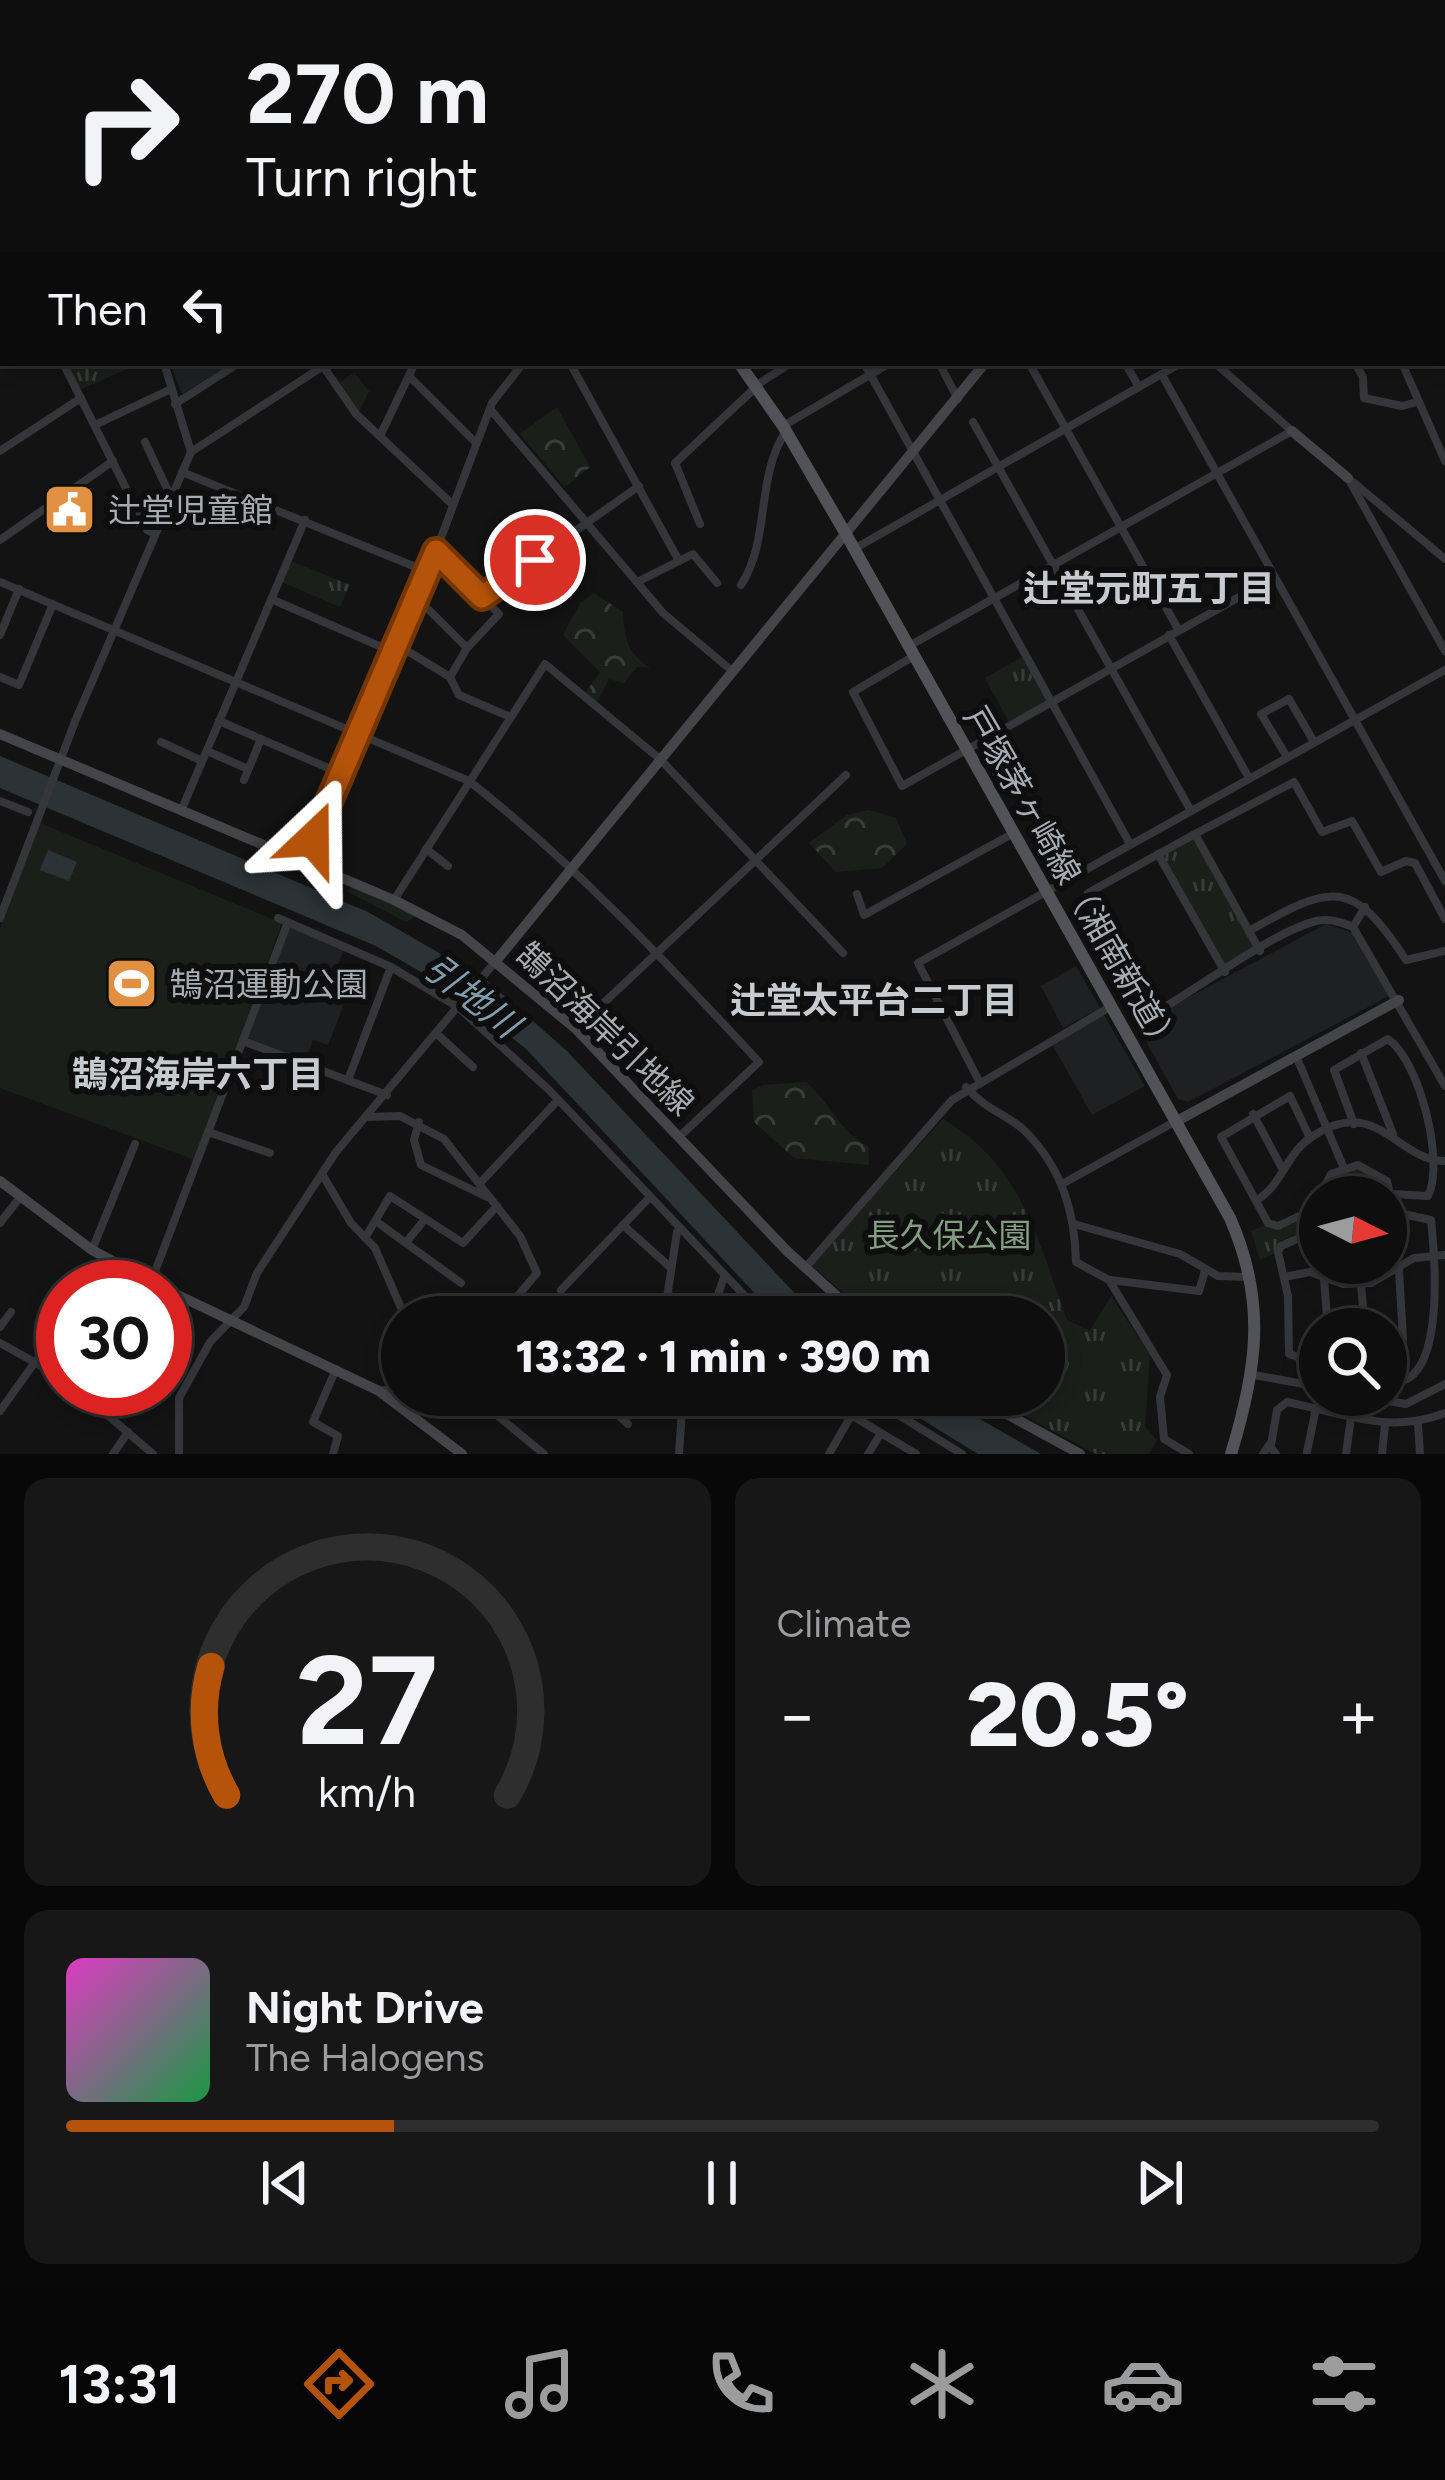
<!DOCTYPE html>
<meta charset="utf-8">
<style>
body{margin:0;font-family:Figtree,"Noto Sans JP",sans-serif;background:#171718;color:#f1f3f6;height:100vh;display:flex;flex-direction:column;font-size:45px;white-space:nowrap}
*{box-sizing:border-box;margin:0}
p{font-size:39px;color:#9b9c9e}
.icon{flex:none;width:66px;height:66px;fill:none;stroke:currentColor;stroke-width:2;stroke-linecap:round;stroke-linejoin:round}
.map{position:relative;height:1454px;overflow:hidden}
.side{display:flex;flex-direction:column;gap:24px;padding:24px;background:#080808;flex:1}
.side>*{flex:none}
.hud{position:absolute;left:0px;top:0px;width:1446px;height:366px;box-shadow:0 6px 18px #0003,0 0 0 3px #2e2e2f;background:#0e0e0f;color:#f1f3f6;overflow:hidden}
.needle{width:78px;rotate:96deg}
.controls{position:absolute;left:1299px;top:1176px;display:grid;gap:24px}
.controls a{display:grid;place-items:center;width:108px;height:108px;border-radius:50%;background:#0e0e0f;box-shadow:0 6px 18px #0003,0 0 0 3px #2e2e2f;font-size:60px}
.speed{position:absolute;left:36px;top:1260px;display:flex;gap:24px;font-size:60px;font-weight:700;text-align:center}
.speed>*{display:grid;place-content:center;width:156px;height:156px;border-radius:50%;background:#0e0e0f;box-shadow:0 6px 18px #0003,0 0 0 3px #2e2e2f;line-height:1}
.speed .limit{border:18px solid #d22;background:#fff;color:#111}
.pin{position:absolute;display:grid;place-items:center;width:102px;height:102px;color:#fff;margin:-51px;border:6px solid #fff;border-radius:50%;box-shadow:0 3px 12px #0007}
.me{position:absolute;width:132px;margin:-66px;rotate:23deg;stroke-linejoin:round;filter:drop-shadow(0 0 9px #0008)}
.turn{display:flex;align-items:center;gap:42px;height:252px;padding:0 48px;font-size:54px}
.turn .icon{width:156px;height:156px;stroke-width:2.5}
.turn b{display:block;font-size:84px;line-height:102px}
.then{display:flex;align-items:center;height:114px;padding:0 48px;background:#0003;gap:24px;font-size:45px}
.big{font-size:90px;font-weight:800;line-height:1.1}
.side .tile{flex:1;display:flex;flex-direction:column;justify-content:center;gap:18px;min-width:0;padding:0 42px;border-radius:24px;background:#171718}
.side .dial{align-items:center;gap:0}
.dial svg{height:312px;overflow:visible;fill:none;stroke:#2e2e2f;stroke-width:7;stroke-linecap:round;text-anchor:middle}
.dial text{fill:#f1f3f6;stroke:none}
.song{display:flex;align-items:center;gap:36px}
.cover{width:144px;height:144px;border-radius:18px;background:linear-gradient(135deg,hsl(310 70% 55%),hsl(140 70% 35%))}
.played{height:12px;border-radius:6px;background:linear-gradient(90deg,#b45309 25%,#2e2e2f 25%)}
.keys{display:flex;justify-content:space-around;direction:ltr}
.heat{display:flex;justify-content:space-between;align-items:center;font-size:66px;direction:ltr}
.side .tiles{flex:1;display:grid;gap:24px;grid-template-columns:1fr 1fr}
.tile:last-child{grid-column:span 2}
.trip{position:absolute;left:381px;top:1296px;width:684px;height:120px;border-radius:60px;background:#0e0e0f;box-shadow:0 6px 18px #0003,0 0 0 3px #2e2e2f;font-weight:800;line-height:120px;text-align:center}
.menu{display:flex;height:192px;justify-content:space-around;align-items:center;background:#060606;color:#9b9c9e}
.menu .icon{width:84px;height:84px}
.menu .active{color:#b45309}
.menu b{font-size:54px;color:#f1f3f6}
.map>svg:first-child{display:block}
</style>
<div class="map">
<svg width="1445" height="1454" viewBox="0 0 1445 1454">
<defs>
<pattern id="grass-tufts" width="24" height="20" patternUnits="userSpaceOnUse" patternTransform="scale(3)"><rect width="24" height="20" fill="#1a1f1a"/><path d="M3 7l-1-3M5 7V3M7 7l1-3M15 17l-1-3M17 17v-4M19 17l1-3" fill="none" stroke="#383d39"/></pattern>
<pattern id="forest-crowns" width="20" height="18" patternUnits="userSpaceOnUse" patternTransform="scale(3)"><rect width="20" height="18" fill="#1a1f1a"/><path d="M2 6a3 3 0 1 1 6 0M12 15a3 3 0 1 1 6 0" fill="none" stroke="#383d39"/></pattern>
</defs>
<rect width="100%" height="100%" fill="#131314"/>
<g fill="#1f2021">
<polygon points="170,363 232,363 182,394"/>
<polygon points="1326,924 1353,933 1391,995 1188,1102 1178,1099 1137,1025"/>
<polygon points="289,927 344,949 331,983 349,991 328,1045 313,1040 305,1061 246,1040"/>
<polygon points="1076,966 1100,1008 1063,1028 1041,986"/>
<polygon points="1104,1015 1145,1086 1092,1115 1052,1044"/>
</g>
<g fill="url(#grass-tufts)">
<polygon points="66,363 141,363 79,390"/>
<polygon points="354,372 369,391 359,412 339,383"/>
<polygon points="291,561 350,585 340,607 282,582"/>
<polygon points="1022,657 1046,701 1009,722 985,678"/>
<polygon points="1195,834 1260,951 1225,972 1158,854"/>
<polygon points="355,884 421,913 406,922 347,891"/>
<path d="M943,1119C1022,1166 1037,1238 1067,1320L1090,1331L1111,1296L1150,1355L1145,1426L1157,1440L1149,1454H1096L987,1395H1044V1317H872L811,1265Z"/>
<polygon points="1356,1167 1385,1183 1391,1208 1386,1221 1386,1197 1320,1197 1330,1178"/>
<polygon points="1320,1198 1320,1225 1280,1241 1275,1253 1260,1260 1251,1231 1266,1225 1277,1230 1310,1216"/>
</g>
<g fill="url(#forest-crowns)">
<polygon points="557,407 590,467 565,487 520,434"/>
<path d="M594,593L623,612C624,638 627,653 650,668L637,667L624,683L609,679L597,702L586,692L600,672L563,635L580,603Z"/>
<polygon points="869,810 896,818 907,844 882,868 836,872 809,843 847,815"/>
<path d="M806,1082C832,1104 838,1131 869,1147V1165L794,1158L754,1122L752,1090L763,1085Z"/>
</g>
<polygon fill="#1a1f1a" points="40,823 282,923 195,1160 0,1088 0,929"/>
<g fill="#2b3337">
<polygon points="0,756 368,912 486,980 567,1051 817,1317 777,1317 526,1049 454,991 376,946 0,788"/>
<polygon points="48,850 77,862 69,881 40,870"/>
<polygon points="882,1395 938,1395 1041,1454 978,1454"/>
</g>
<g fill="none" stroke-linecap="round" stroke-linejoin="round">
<g stroke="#343639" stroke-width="8">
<polyline points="74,0 77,3"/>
<polyline points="139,0 140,3"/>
<polyline points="240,0 241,3"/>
<polyline points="307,0 307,3"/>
<polyline points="718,0 724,3"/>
<polyline points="987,0 999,3"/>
<polyline points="1160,0 1161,3"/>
<polyline points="1213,0 1217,3"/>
<polyline points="37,3 41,0"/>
<polyline points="114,3 120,0"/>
<polyline points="598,3 602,0"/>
<polyline points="870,3 872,0"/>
<polyline points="1074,3 1077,0"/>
<polyline points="0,17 3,20"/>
<polyline points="1443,24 1445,23"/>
<polyline points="0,80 3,84"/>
<polyline points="1443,139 1445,140"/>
<polyline points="1443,162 1445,164"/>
<polyline points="0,195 3,194"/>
<polyline points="0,240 3,246"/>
<polyline points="1443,253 1445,254"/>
<polyline points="0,285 3,283"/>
<polyline points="63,363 147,530 155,534"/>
<polyline points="164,363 191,452"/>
<polyline points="570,363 679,561"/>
<polyline points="864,363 1130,844"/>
<polyline points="939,363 958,399"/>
<polyline points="1029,363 1178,629"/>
<polyline points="1125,363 1139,387"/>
<polyline points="1355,363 1363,377 1364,398 1402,406 1417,402"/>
<polyline points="1402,363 1445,461"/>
<polyline points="323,366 356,414 453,505"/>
<polyline points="1162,375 1445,881"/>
<polyline points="409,376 476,443"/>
<polyline points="755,386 791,363"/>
<polyline points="175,404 239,363"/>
<polyline points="490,409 663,613 731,670"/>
<polyline points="973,422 1191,811"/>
<polyline points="95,425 171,389"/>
<polyline points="783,426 890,363"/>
<polyline points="380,436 415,363"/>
<polyline points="145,442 170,495"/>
<polyline points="0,451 81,398"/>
<polyline points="182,472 428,572"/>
<polyline points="1348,478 1445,651"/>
<polyline points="1353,482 1445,559"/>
<polyline points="700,524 675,463 755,388"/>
<polyline points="0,540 113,461"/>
<polyline points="854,549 1181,363"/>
<polyline points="435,551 482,597 639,486"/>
<polyline points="639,581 693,554 717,583"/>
<path d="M0,582L469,781C576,865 666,962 759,1062L679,1137"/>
<path d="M741,585C771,539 755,478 786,431"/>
<polyline points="417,598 467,648"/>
<polyline points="271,599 393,652"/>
<polyline points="0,635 19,589"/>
<polyline points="1169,635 1249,778"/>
<polyline points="396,644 450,677 459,695 508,716"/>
<polyline points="909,646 1292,431 1215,363"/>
<polyline points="914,656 853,692 902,786 1275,577"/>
<polyline points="0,677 19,685 53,604"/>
<polyline points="450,677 467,648 499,614 482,597"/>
<polyline points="219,721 340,773"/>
<polyline points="161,742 202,761"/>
<polyline points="207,751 248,769"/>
<polyline points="1287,757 1261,714 1289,699 1314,742"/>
<polyline points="244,780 261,739"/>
<polyline points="0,801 28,812"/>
<polyline points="181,811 305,520"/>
<polyline points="1195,834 1294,782 1322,832 1352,821 1381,872 1406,861 1415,863 1445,919"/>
<polyline points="426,849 448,866"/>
<polyline points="1158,854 1225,972"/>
<polyline points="302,862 428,572 492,403 523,363"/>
<polyline points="857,894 864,915 1012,834"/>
<polyline points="394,900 545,664 660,759 843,953"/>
<polyline points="0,918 76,719 191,452 328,363"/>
<polyline points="278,918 391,967 458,1007 549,1090 765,1317"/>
<polyline points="1353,927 1365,907"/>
<path d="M1249,931C1332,884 1352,877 1406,960L1445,951"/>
<path d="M1260,951L1195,834L1088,893L1151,1008L1158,1011C1200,987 1273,932 1316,921C1329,918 1341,922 1353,927L1445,1086"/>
<polyline points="576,1029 846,775"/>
<polyline points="437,1034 473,1067"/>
<polyline points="243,1041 387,1095"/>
<polyline points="1361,1053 1393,1134"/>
<polyline points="1296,1056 1343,1166"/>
<polyline points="348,1080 391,967"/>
<polyline points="979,1081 918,963 1445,670"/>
<path d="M966,1087C988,1112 1008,1114 1026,1132C1062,1169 1075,1212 1076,1262L1109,1280L1167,1375L1160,1397L1164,1439L1189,1454"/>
<polyline points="1253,1114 1282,1168"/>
<polyline points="366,1117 400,1116 444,1139 520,1236 537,1273 500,1317"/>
<polyline points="419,1122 414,1140 421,1165 487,1197"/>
<path d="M1354,1124L1334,1070L1388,1039C1420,1061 1445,1163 1428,1196L1392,1194"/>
<polyline points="208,1132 270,1153"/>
<polyline points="1310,1138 1290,1096 1221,1137 1268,1223 1278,1226 1314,1209 1331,1174 1358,1165 1387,1181 1393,1208 1386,1226"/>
<polyline points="322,1174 351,1223 375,1248 405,1317"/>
<polyline points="481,1182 558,1100"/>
<polyline points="1062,1184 1176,1121"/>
<path d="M1257,1200C1283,1184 1286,1153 1313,1136C1377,1094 1397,1161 1445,1161"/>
<polyline points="377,1222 461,1283"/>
<polyline points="0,1223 21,1196"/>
<polyline points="1074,1224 1180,1254 1218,1276 1248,1277"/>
<polyline points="623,1225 671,1268"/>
<polyline points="1320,1229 1281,1246 1278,1252 1288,1296 1289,1354 1320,1365"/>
<polyline points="365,1238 390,1196 463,1243 497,1206"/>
<polyline points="408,1240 425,1219"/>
<polyline points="92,1250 135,1144"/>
<polyline points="1359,1263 1365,1329"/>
<polyline points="805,1268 952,1100 1110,1007"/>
<polyline points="1284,1277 1310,1272 1343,1284 1371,1283 1414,1258 1445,1255"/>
<polyline points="1324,1279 1328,1329"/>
<polyline points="1110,1280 1199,1291 1205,1271"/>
<polyline points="151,1282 288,922"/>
<polyline points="89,1287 109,1260"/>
<polyline points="561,1290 648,1199"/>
<polyline points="668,1295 712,1313 724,1277"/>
<polyline points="664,1317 677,1232"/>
<polyline points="0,1327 11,1312"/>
<polyline points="0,1343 63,1378"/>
<polyline points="1254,1375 1320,1387"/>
<path d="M1386,1381C1445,1394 1436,1267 1431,1220L1393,1212"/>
<polyline points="1398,1383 1403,1338 1399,1271"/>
<polyline points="77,1389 153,1454"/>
<polyline points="380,1391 402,1387"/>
<polyline points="453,1395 480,1401 544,1454"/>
<polyline points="866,1395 962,1454"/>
<polyline points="1351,1395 1406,1404 1445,1384"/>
<polyline points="0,1411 63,1323"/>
<polyline points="851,1415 916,1454"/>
<polyline points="628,1424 616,1413 616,1407 635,1395"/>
<polyline points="1418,1424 1420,1454"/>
<path d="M1271,1445L1277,1410L1287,1402C1343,1413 1389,1435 1445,1413"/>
<polyline points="1307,1452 1316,1408"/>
<polyline points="113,1454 128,1432"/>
<polyline points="179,1454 179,1398 210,1342 244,1307 257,1273 336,1152 495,962"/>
<polyline points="333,1454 338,1436 313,1422 336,1369"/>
<polyline points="679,1454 683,1395"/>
<polyline points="829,1454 863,1395"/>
<polyline points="868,1454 881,1433"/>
<polyline points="1263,1454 1269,1445 1276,1454"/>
<polyline points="1346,1454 1354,1395"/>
<polyline points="1382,1454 1385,1425"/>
</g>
<g stroke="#434549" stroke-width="10">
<polyline points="1328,3 1329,0"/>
<polyline points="1292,431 1348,478"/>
<polyline points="0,734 394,900 462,935 576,1029 787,1251 860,1317"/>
<polyline points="496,961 985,363"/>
<polyline points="1177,1121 1399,1000"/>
<polyline points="0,1181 92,1250 161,1287"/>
<polyline points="165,1289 379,1391 462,1454"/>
<polyline points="972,1395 1080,1454"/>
</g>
<g stroke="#515358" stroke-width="12">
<polyline points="476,0 478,3"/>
<path d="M739,363L783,426L847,536L1230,1218C1267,1302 1257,1369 1231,1454"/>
</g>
</g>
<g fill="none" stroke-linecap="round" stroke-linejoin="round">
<defs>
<polyline id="route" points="313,839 436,551 482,597 535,560"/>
</defs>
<use href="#route" stroke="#753606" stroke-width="30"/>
<use href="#route" stroke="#b45309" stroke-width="21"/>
</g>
<defs>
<symbol id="civic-square" viewBox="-11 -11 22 22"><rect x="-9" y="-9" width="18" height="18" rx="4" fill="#e09040" stroke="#0e0e0f"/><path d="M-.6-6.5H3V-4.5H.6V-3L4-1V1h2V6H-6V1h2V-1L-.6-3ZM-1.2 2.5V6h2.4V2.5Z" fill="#fff"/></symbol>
<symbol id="stadium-square" viewBox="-11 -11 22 22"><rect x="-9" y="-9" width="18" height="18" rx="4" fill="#e09040" stroke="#0e0e0f"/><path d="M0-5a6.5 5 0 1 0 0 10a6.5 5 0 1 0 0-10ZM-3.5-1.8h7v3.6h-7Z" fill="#fff"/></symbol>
</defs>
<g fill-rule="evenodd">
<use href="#civic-square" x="40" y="480" width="59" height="59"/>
<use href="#stadium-square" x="102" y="954" width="59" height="59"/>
</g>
<g text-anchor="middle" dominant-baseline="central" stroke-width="12" stroke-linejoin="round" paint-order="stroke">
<g font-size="33" fill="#a6acb4" stroke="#0e0e0f" text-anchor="start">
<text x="108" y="510">辻堂児童館</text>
<text x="170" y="984">鵠沼運動公園</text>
</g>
<g font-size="33" fill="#a6acb4" stroke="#0e0e0f">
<text transform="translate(1072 881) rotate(60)">戸塚茅ヶ崎線（湘南新道）</text>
<text transform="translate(605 1029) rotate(44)">鵠沼海岸引地線</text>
</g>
<g font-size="33" fill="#829d7f" stroke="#0e0e0f">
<text x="949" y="1235">長久保公園</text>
</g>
<g font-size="36" font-weight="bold" fill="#c7cbd0" stroke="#0e0e0f">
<text x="1149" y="588">辻堂元町五丁目</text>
<text x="874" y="1000">辻堂太平台二丁目</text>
<text x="198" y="1074">鵠沼海岸六丁目</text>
</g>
<g font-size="36" font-style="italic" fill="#809eac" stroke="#0e0e0f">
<text transform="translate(472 996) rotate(38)">引地川</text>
</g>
</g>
</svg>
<div class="controls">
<a><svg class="needle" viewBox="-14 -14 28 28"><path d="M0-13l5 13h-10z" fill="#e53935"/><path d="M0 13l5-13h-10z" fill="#9b9c9e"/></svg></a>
<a><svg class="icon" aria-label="search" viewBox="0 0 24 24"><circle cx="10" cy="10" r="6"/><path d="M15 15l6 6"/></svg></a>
</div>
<div class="speed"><div class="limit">30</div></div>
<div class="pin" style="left:535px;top:560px;background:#d93025"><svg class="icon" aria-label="arrive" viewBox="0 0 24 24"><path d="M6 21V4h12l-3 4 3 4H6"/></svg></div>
<svg class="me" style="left:313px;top:839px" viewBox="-20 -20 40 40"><path d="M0-17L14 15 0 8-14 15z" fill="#b45309" stroke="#fff" stroke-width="4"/></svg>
<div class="trip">13:32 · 1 min · 390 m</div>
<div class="hud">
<div class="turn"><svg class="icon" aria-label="right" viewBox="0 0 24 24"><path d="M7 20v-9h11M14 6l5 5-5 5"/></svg><div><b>270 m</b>Turn right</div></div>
<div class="then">Then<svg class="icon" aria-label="left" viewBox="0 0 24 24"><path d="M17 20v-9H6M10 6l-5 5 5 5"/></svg></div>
</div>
</div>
<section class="side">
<div class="tiles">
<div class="tile dial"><svg viewBox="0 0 100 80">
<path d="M14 69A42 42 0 1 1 86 69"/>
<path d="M14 69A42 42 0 0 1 10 36" stroke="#b45309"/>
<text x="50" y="56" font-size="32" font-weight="700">27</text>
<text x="50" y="72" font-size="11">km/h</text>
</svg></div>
<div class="tile"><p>Climate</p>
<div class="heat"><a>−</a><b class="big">20.5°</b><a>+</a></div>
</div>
<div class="tile">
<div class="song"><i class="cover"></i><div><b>Night Drive</b><p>The Halogens</p></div></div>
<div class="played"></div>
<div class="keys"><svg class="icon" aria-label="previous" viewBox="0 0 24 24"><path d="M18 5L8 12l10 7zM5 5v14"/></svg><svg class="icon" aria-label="pause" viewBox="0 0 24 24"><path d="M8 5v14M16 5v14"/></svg><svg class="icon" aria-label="next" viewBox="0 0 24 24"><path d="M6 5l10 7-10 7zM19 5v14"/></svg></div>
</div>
</div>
</section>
<nav class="menu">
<b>13:31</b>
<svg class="icon active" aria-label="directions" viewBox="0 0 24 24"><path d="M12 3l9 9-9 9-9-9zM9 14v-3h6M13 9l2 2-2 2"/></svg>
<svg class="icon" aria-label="music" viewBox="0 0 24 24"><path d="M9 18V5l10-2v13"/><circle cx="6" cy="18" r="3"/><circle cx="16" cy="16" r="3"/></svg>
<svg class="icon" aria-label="phone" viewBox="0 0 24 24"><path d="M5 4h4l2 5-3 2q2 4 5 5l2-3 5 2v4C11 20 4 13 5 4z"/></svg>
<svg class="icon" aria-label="climate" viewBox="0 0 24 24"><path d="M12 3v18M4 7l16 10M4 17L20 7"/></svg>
<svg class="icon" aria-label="car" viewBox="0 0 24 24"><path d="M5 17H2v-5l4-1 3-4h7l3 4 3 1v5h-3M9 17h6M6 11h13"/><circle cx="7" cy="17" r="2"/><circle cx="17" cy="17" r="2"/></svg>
<svg class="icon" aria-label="filters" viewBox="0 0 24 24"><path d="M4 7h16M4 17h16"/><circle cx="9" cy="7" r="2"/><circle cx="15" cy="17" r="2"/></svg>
</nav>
